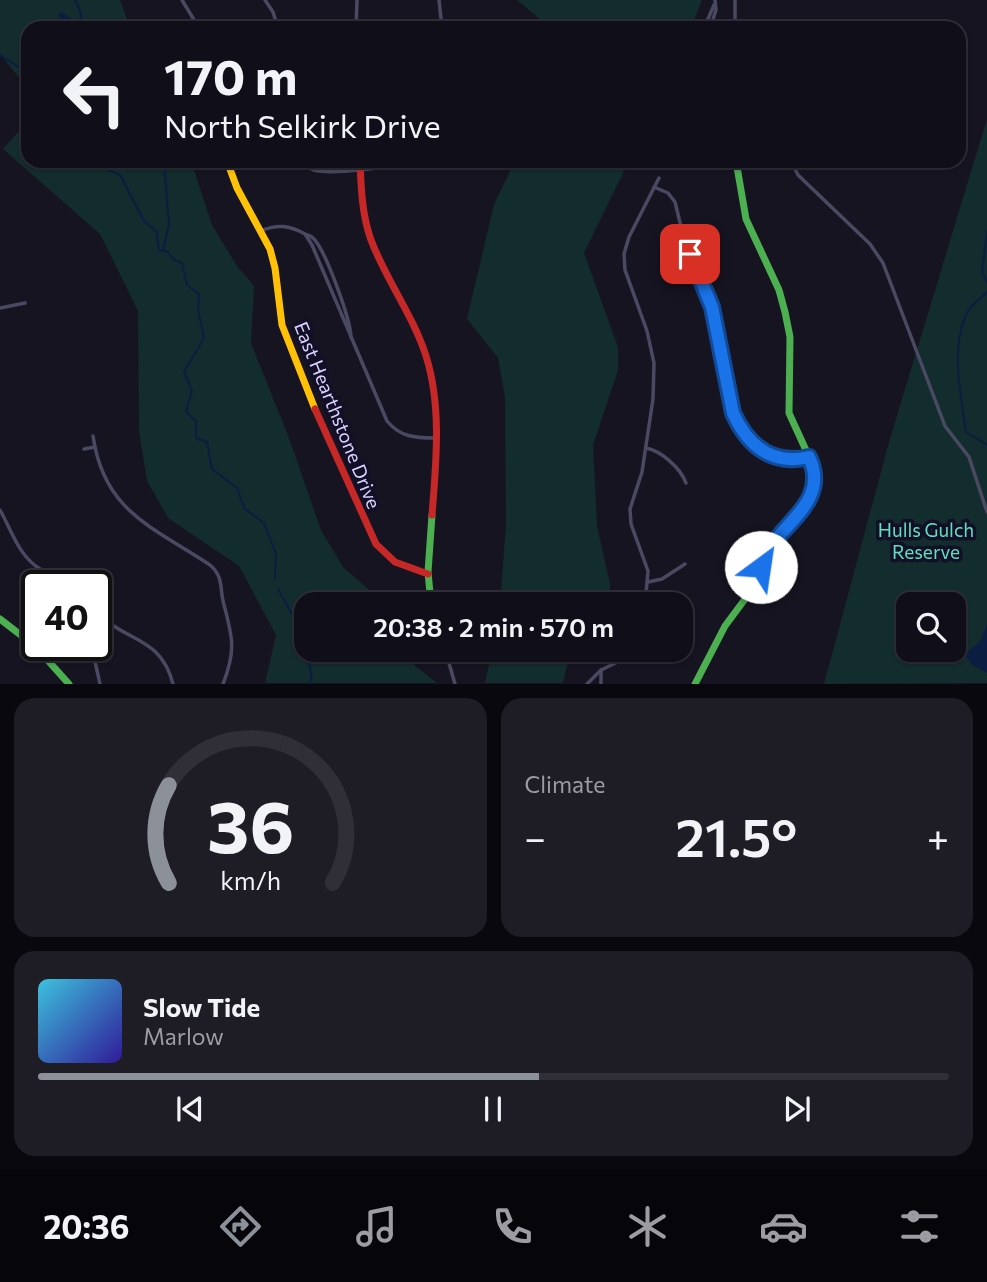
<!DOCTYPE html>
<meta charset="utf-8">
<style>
body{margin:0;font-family:Commissioner,sans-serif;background:#1e1d26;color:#f1f3f6;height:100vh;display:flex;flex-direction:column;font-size:26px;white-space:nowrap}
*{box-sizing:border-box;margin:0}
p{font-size:23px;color:#9c9ca2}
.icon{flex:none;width:38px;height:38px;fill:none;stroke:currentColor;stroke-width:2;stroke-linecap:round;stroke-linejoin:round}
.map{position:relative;height:684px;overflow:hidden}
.details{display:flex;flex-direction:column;gap:14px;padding:14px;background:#09080e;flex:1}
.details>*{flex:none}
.hud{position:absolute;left:21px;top:21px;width:945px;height:147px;border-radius:21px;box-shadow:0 2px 5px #0004,0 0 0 2px #302f38;background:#100f19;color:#f1f3f6;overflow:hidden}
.buttons{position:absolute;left:896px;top:592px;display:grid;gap:14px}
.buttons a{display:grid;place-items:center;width:70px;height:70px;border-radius:14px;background:#100f19;box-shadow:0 2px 5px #0004,0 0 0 2px #302f38;font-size:35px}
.speed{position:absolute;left:21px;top:570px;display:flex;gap:14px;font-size:35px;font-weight:700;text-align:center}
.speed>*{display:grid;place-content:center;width:91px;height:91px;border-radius:50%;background:#100f19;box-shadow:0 2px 5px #0004,0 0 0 2px #302f38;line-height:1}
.speed .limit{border:4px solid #111;border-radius:10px;background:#fff;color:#111}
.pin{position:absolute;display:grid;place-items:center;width:60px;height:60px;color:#fff;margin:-30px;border-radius:14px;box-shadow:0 4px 10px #0006}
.me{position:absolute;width:77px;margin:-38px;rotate:31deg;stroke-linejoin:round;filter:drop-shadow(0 0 5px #0008)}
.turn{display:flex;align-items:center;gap:24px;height:147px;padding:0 28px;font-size:32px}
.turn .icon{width:91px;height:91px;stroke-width:2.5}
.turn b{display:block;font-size:49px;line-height:60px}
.big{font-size:52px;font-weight:600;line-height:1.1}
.details .tile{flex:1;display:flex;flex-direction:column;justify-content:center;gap:10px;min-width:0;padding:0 24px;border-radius:21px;background:#1e1d26}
.details .dial{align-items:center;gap:0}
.dial svg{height:182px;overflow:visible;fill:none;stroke:#302f38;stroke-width:7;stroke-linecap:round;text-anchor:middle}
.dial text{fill:#f1f3f6;stroke:none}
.song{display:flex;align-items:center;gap:21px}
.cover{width:84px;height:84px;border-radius:10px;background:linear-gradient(135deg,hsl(190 70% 55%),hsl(250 70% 35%))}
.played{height:7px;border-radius:4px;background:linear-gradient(90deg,#8c9099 55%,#302f38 55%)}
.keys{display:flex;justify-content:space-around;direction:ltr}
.heat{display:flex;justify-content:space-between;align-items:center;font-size:38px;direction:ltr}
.details .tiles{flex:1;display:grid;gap:14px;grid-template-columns:1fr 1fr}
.tile:last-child{grid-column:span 2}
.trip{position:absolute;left:294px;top:592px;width:399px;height:70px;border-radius:21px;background:#100f19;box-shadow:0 2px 5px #0004,0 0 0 2px #302f38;font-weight:600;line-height:70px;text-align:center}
.menu{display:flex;height:112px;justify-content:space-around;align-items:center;background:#06060a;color:#9c9ca2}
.menu .icon{width:49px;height:49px}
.menu .active{color:#8c9099}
.menu b{font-size:32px;color:#f1f3f6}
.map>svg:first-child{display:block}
</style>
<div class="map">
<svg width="987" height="684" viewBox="0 0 987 684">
<rect width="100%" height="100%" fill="#161421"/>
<g fill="#132c2d" fill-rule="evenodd">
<polygon points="0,0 120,0 130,28 28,28 28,89 0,54"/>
<polygon points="517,0 702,0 691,28 543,28 542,21"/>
<path d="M987,119V683L824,684L889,442ZM908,604H954V649H908Z"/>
<polygon points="28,121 28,161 191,161 212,225 237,266 254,286 251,343 289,438 321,530 343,567 384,603 397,601 397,604 306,604 306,649 405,649 414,665 437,683 265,683 276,635 239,566 168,518 147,481 139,431 138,311 100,234 3,149"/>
<polygon points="515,161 629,161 584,253 618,347 618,370 593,445 597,526 610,584 610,604 500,604 506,524 505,397 498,358 467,319 494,204"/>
<polygon points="492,649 576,649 568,662 563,683 485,683"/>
</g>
<g fill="#0b1e41">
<polygon points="61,12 86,28 66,28 58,15"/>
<polygon points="987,624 987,673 971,664 966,656 969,650 980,642"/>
</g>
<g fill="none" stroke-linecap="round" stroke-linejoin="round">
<g stroke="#0b1e41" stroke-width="2">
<polyline points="75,0 81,13 80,28"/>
<polyline points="0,55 28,73"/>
<polyline points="102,161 105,168 120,175 144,221 156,231 159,250 168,252 173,259 182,263 187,285 199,294 198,309 204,338 184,372 192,391 186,412 196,421 196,438 207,442 212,469 237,488 244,508 264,523 276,554 275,579"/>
<polyline points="987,232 982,272 987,282"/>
<polyline points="163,250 169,225 164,161"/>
<path d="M987,292C979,300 969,306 965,317C951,351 961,397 966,432L987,445"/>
<polyline points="278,589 302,632 312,677 309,684"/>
</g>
<g stroke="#4a4962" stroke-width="3.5">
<polyline points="182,0 199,28"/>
<polyline points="265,0 273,12 278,28"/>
<polyline points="439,0 442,28"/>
<polyline points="356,28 357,0"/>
<polyline points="704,28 714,5"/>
<polyline points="710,28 716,10 715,0"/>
<polyline points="735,28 735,0"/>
<path d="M299,161C304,166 310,170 319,171C335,173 390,169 402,161"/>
<polyline points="791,161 798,175 870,244 883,263 945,426 969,457 987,512"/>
<path d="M654,187L668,193L675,202L684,239L712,307L733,413C748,447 772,465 809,457"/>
<path d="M260,231C277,224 289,225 305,234"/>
<polyline points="0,308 25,303"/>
<path d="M351,338C351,320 326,252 314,239C310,235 310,236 305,234L312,245L387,421C400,437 415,438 435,438"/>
<path d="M93,436C104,512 153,527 210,565C223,576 220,587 223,601C232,636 237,648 223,684"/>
<path d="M646,448C662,451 681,469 686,483"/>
<polyline points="84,449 95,447"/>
<path d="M0,510C12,531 18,555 40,569C51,576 64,578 75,586"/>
<polyline points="648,582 662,579 685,564"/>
<polyline points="645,604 648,571 631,524 630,509 642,472 653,399 654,363 647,331 625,270 624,254 629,237 659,178"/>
<path d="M96,610C123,643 160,634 173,684"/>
<polyline points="87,646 94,657 100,684"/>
<polyline points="445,649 455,684"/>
<polyline points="587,684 601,670 628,657 634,649"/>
<polyline points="601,684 601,670"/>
</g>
<g stroke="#4caf50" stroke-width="7">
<polyline points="431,604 428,572 432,515"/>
<polyline points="0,619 35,646 69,684"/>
<polyline points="695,684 725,626 751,591 771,547 805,506 812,494 815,482 815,470 789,413 790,337 785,312 779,290 746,219 736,161"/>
</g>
<polyline stroke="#ffc107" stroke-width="7" points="227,161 237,188 270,249 275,268 282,325 315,409"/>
<g stroke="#c62828" stroke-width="7">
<path d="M360,161C361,188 362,215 371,240C386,280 413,315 426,356C442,406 436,464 432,515"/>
<polyline points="315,409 376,544 395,562 428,574"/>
</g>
</g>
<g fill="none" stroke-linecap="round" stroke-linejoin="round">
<defs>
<path id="route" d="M690,254L712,307L733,413C748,446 772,466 809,457C828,497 791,518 770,547C766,553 764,561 761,567"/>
</defs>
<use href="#route" stroke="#114b97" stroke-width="18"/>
<use href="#route" stroke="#1a73e8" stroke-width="12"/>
</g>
<g text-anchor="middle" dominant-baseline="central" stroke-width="7" stroke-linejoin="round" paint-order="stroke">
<g font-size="19" fill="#d9d4ff" stroke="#130f26">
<text transform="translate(338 415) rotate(68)">East Hearthstone Drive</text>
</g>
<g font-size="19" fill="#5fe0c0" stroke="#130f26">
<text x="926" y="529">Hulls Gulch<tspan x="926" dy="22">Reserve</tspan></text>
</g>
</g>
</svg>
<div class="buttons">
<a><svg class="icon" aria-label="search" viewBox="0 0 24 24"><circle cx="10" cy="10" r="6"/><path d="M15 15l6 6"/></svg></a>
</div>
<div class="speed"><div class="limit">40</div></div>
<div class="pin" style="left:690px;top:254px;background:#d93025"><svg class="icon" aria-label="arrive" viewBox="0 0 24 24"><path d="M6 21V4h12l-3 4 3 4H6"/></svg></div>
<svg class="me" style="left:761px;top:567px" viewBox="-20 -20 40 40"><circle r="19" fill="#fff"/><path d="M0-13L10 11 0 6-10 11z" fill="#1a73e8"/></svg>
<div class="trip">20:38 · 2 min · 570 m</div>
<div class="hud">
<div class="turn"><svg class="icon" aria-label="left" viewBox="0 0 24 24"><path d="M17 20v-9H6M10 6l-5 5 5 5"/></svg><div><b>170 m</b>North Selkirk Drive</div></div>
</div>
</div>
<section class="details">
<div class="tiles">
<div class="tile dial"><svg viewBox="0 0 100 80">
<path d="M14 69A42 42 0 1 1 86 69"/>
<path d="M14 69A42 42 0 0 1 14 26" stroke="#8c9099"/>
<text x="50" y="56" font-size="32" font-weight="700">36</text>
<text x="50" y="72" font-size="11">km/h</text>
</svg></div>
<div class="tile"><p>Climate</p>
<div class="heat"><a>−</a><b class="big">21.5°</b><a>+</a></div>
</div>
<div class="tile">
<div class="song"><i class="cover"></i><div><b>Slow Tide</b><p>Marlow</p></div></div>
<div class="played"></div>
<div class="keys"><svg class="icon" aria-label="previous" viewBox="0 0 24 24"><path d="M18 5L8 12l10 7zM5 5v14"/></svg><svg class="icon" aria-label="pause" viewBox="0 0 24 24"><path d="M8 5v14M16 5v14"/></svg><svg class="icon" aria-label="next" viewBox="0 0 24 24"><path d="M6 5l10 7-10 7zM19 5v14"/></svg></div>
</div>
</div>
</section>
<nav class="menu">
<b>20:36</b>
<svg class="icon active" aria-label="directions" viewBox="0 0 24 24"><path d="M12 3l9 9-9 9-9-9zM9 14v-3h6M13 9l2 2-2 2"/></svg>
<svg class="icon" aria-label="music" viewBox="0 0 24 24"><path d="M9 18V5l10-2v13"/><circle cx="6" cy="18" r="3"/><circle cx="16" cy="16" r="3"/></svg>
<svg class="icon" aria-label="phone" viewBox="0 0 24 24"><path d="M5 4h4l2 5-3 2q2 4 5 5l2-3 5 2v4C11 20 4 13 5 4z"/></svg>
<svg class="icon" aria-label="climate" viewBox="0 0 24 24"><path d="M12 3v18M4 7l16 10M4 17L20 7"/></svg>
<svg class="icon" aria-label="car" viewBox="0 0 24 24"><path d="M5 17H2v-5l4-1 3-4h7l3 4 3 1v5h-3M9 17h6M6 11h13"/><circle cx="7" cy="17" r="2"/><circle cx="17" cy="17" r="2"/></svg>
<svg class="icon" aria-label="filters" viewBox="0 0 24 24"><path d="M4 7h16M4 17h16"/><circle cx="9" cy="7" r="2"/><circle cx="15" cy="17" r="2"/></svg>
</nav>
